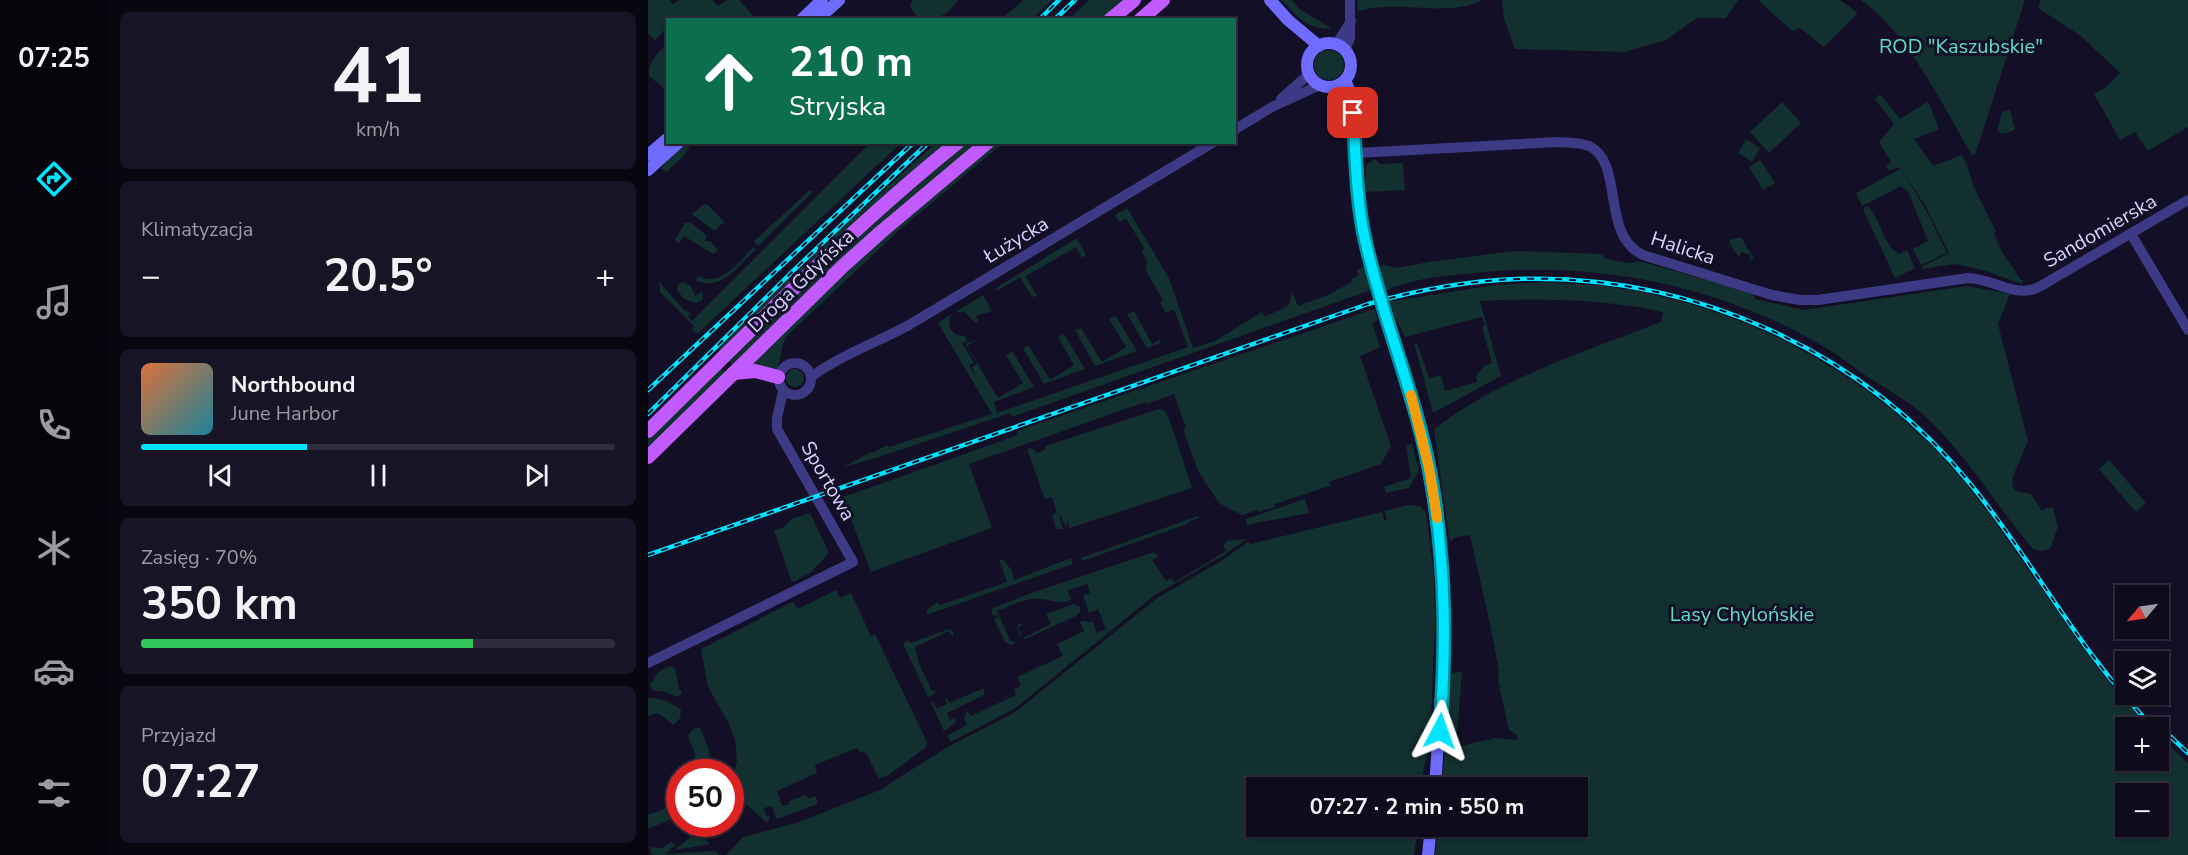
<!DOCTYPE html>
<html lang="pl">
<meta charset="utf-8">
<style>
body{margin:0;font-family:"Nunito Sans",sans-serif;background:#171425;color:#f1f3f6;height:100vh;display:flex;flex-direction:column;font-size:22px;white-space:nowrap}
*{box-sizing:border-box;margin:0}
p{font-size:20px;color:#9b9ba3}
.icon{flex:none;width:33px;height:33px;fill:none;stroke:currentColor;stroke-width:2;stroke-linecap:round;stroke-linejoin:round}
.map{position:relative;flex:1;overflow:hidden}
.panel{display:flex;flex-direction:column;gap:12px;padding:12px;background:#08060f;width:540px}
.panel>*{flex:none}
.hud{position:absolute;left:18px;top:18px;width:570px;height:126px;border-radius:0px;box-shadow:0 2px 4px #0004,0 0 0 2px #2e2b3b;background:#0b6e4f;color:#fff;overflow:hidden}
.needle{width:39px;rotate:241deg}
.tools{position:absolute;left:1467px;top:585px;display:grid;gap:12px}
.tools a{display:grid;place-items:center;width:54px;height:54px;border-radius:0px;background:#0e0b1c;box-shadow:0 2px 4px #0004,0 0 0 2px #2e2b3b;font-size:30px}
.speed{position:absolute;left:18px;top:759px;display:flex;gap:12px;font-size:30px;font-weight:700;text-align:center}
.speed>*{display:grid;place-content:center;width:78px;height:78px;border-radius:50%;background:#0e0b1c;box-shadow:0 2px 4px #0004,0 0 0 2px #2e2b3b;line-height:1}
.speed .limit{border:9px solid #d22;background:#fff;color:#111}
.pin{position:absolute;display:grid;place-items:center;width:51px;height:51px;color:#fff;margin:-26px;border-radius:12px;box-shadow:0 3px 9px #0006}
.me{position:absolute;width:66px;margin:-33px;rotate:4deg;stroke-linejoin:round;filter:drop-shadow(0 0 4px #0008)}
.turn{display:flex;align-items:center;gap:21px;height:126px;padding:0 24px;font-size:27px}
.turn .icon{width:78px;height:78px;stroke-width:2.5}
.turn b{display:block;font-size:42px;line-height:51px}
.big{font-size:45px;font-weight:700;line-height:1.1}
.panel .card{flex:1;display:flex;flex-direction:column;justify-content:center;gap:9px;min-width:0;padding:0 21px;border-radius:9px;background:#171425}
.panel .dial{align-items:center;gap:0}
.dial b{font-size:78px;line-height:1}
.song{display:flex;align-items:center;gap:18px}
.cover{width:72px;height:72px;border-radius:9px;background:linear-gradient(135deg,hsl(20 70% 55%),hsl(190 70% 35%))}
.played{height:6px;border-radius:3px;background:linear-gradient(90deg,#00e5ff 35%,#2e2b3b 35%)}
.keys{display:flex;justify-content:space-around;direction:ltr}
.heat{display:flex;justify-content:space-between;align-items:center;font-size:33px;direction:ltr}
.charge{height:9px;border-radius:4px;background:linear-gradient(90deg,#34c759 70%,#2e2b3b 0)}
.trip{position:absolute;left:598px;top:777px;width:342px;height:60px;border-radius:0px;background:#0e0b1c;box-shadow:0 2px 4px #0004,0 0 0 2px #2e2b3b;font-weight:700;line-height:60px;text-align:center}
main{display:flex;flex:1;min-height:0}
.tabs{display:flex;flex-direction:column;width:108px;justify-content:space-around;align-items:center;background:#06040b;color:#9b9ba3}
.tabs .icon{width:42px;height:42px}
.tabs .on{color:#00e5ff}
.tabs b{font-size:27px;color:#f1f3f6}
.map>svg:first-child{display:block}
</style>
<main>
<nav class="tabs">
<b>07:25</b>
<svg class="icon on" aria-label="directions" viewBox="0 0 24 24"><path d="M12 3l9 9-9 9-9-9zM9 14v-3h6M13 9l2 2-2 2"/></svg>
<svg class="icon" aria-label="music" viewBox="0 0 24 24"><path d="M9 18V5l10-2v13"/><circle cx="6" cy="18" r="3"/><circle cx="16" cy="16" r="3"/></svg>
<svg class="icon" aria-label="phone" viewBox="0 0 24 24"><path d="M5 4h4l2 5-3 2q2 4 5 5l2-3 5 2v4C11 20 4 13 5 4z"/></svg>
<svg class="icon" aria-label="climate" viewBox="0 0 24 24"><path d="M12 3v18M4 7l16 10M4 17L20 7"/></svg>
<svg class="icon" aria-label="car" viewBox="0 0 24 24"><path d="M5 17H2v-5l4-1 3-4h7l3 4 3 1v5h-3M9 17h6M6 11h13"/><circle cx="7" cy="17" r="2"/><circle cx="17" cy="17" r="2"/></svg>
<svg class="icon" aria-label="filters" viewBox="0 0 24 24"><path d="M4 7h16M4 17h16"/><circle cx="9" cy="7" r="2"/><circle cx="15" cy="17" r="2"/></svg>
</nav>
<section class="panel">
<div class="card dial"><b>41</b><p>km/h</p></div>
<div class="card"><p>Klimatyzacja</p>
<div class="heat"><a>−</a><b class="big">20.5°</b><a>+</a></div>
</div>
<div class="card">
<div class="song"><i class="cover"></i><div><b>Northbound</b><p>June Harbor</p></div></div>
<div class="played"></div>
<div class="keys"><svg class="icon" aria-label="previous" viewBox="0 0 24 24"><path d="M18 5L8 12l10 7zM5 5v14"/></svg><svg class="icon" aria-label="pause" viewBox="0 0 24 24"><path d="M8 5v14M16 5v14"/></svg><svg class="icon" aria-label="next" viewBox="0 0 24 24"><path d="M6 5l10 7-10 7zM19 5v14"/></svg></div>
</div>
<div class="card"><p>Zasięg · 70%</p><b class="big">350 km</b><div class="charge"></div></div>
<div class="card"><p>Przyjazd</p><b class="big">07:27</b></div>
</section>
<div class="map">
<svg width="1540" height="855" viewBox="0 0 1540 855">
<rect width="100%" height="100%" fill="#130f26"/>
<g fill="#12302f" fill-rule="evenodd">
<polygon points="0,0 22,0 25,4 31,0 64,0 70,6 79,0 91,0 108,19 20,20 19,33 16,31 7,40 0,34"/>
<path d="M265,0H310C301,17 270,32 262,5Z"/>
<polygon points="376,0 404,0 384,19 353,19"/>
<polygon points="441,0 479,0 454,19 420,20"/>
<path d="M634,0H644L650,8L684,29C658,29 651,18 634,0Z"/>
<path d="M709,0H834C805,15 769,5 738,7C728,7 719,9 710,11Z"/>
<polygon points="854,0 1090,0 1078,18 1049,18 1018,40 977,52 867,49 856,19"/>
<polygon points="1110,0 1192,0 1210,13 1176,47 1152,28 1144,31"/>
<path d="M1213,0H1377L1327,155H1324C1295,106 1260,33 1213,0Z"/>
<polygon points="1393,0 1540,0 1540,127 1500,151 1487,132 1472,140 1446,94 1458,87 1472,73 1433,36 1390,8"/>
<path d="M19,44V91L1,76C0,62 9,53 19,44Z"/>
<circle cx="681" cy="65" r="15"/>
<polygon points="1232,94 1252,119 1280,101 1291,129 1266,139 1285,166 1314,155 1319,165 1325,185 1348,232 1346,234 1354,252 1373,280 1375,280 1374,284 1335,270 1307,264 1274,269 1273,267 1301,253 1278,207 1253,169 1279,212 1299,253 1273,265 1265,249 1280,241 1260,191 1253,186 1214,206 1208,193 1252,169 1251,167 1241,171 1238,166 1243,162 1231,142 1246,124 1227,99"/>
<polygon points="1134,102 1153,123 1121,153 1102,132"/>
<polygon points="1362,110 1367,130 1354,134 1349,131 1354,112"/>
<polygon points="1098,139 1112,148 1104,162 1090,153"/>
<polygon points="223,142 253,143 49,334 44,329 46,326 12,292 12,286 10,281 36,310 43,313 40,317 44,321"/>
<polygon points="38,143 44,143 34,158 18,172 13,168 22,157"/>
<polygon points="288,143 302,143 72,351 69,349 190,232"/>
<polygon points="318,143 332,143 85,366 79,360 204,240"/>
<path d="M349,143H355L249,232L139,336C131,347 136,358 127,371L97,368L223,248Z"/>
<polygon points="727,159 732,164 755,163 757,190 718,192 718,165"/>
<polygon points="1112,160 1127,183 1115,190 1101,167"/>
<polygon points="162,190 165,192 110,246 106,241"/>
<polygon points="56,204 60,205 76,222 66,231 44,214"/>
<path d="M1219,206C1234,219 1234,245 1251,254L1259,250L1267,268L1247,278L1215,209Z"/>
<polygon points="479,208 521,278 545,348 567,341 614,312 617,317 641,305 644,291 650,306 680,295 704,282 703,279 711,275 708,270 717,266 723,290 364,417 362,413 243,453 194,468 223,452 224,453 239,445 241,447 344,414 290,323 304,314 301,320 302,329 308,335 317,336 319,341 314,343 326,363 321,366 328,376 324,367 329,364 317,344 330,339 319,346 350,398 375,383 358,355 365,352 386,387 346,402 349,413 540,347 526,309 518,313 512,302 515,300 498,271 499,262 494,251 496,248 478,218 471,222 467,215"/>
<polygon points="42,222 59,236 56,241 62,241 70,250 65,254 36,236 31,243 27,240 37,223"/>
<polygon points="1093,237 1106,259 1101,260 1103,255 1093,252 1091,257 1082,245 1082,240"/>
<polygon points="429,238 438,255 434,258 428,247 378,276 389,296 384,297 372,277 349,291 348,288"/>
<path d="M106,247L108,249C91,265 73,293 48,280L50,276C73,288 91,261 106,247Z"/>
<path d="M865,251L955,254L957,259L982,263L992,261L1099,292L1106,295L1107,299L1156,310L1319,286L1362,294L1350,324L1380,441L1365,476L1364,485L1367,491L1383,494L1394,511L1398,508L1405,507L1410,527L1402,549L1394,551L1385,549C1348,506 1319,455 1276,415C1260,401 1238,389 1220,377C1205,367 1191,355 1175,346C1071,285 946,260 826,273C797,276 764,278 737,291L731,268L735,265L749,268L781,262Z"/>
<path d="M894,282C921,284 949,284 976,289C1106,310 1236,382 1319,485C1367,546 1407,612 1454,673C1468,692 1485,710 1502,727L1478,728V760H1510L1511,736L1540,763V855H787L790,827L930,826V788L794,787L802,674L814,671L808,747L848,738L869,740L870,736L861,730L850,680L851,671L842,624L822,535L808,537L803,541L801,538L786,429C853,378 935,352 1013,322L1015,312C955,299 893,298 832,301L853,376L785,413L766,343L770,345L781,378L793,375L797,391L829,382L828,376L836,366L844,363L834,327L837,326L834,317L757,337L740,302L847,285ZM1478,794H1510V826H1478Z"/>
<polygon points="32,283 36,282 43,286 47,296 54,291 55,299 48,303 36,299 29,290 30,285"/>
<polygon points="335,295 344,311 328,316 331,323 326,322 317,312 308,312"/>
<polygon points="726,309 730,320 724,323 732,347 712,356 743,446 733,464 681,482 683,487 681,486 627,504 627,507 610,512 609,510 594,515 571,503 550,471 535,429 538,428 526,394 499,404 497,402 321,464 344,528 223,572 199,509 189,512 191,519 185,506 187,500 370,435 369,431"/>
<polygon points="486,311 504,344 511,340 513,343 499,348 479,314"/>
<polygon points="468,316 489,351 447,366 427,330 433,328 454,362 478,347 461,319"/>
<polygon points="416,334 437,369 396,384 375,348 381,346 402,380 426,365 410,337"/>
<polygon points="72,367 78,373 0,450 0,438"/>
<circle cx="147" cy="378" r="9"/>
<polygon points="511,409 517,411 522,421 544,488 422,528 419,520 418,528 412,515 411,515 415,529 408,529 404,515 409,512 404,497 397,499 379,449 383,448 389,453 398,449 397,446"/>
<polygon points="764,444 771,470 761,488 738,493 736,487 763,478 758,445"/>
<polygon points="1461,460 1498,503 1488,512 1451,469"/>
<polygon points="657,499 661,513 598,525 598,519"/>
<polygon points="760,505 772,506 778,513 786,576 787,623 782,748 776,767 774,787 609,788 609,826 770,827 766,855 78,855 95,837 151,822 232,790 296,749 367,712 509,598 573,561 600,542 602,544 734,512 736,520 739,520 737,511"/>
<polygon points="162,513 181,553 162,573 146,582 143,580 126,530 136,527 143,519"/>
<polygon points="550,516 551,518 540,522 539,524 434,561 433,558"/>
<path d="M599,539L576,555L507,595L366,709L303,742L299,736L319,725L316,717L319,711L323,716L368,695L366,689L373,686L369,677L415,656L409,644L436,631L432,621L445,622L449,633L458,629L450,609L441,613L435,595L442,593L439,584L420,590L423,600C406,606 401,597 386,599C374,599 361,607 349,611L362,641L368,642L363,645L357,642L346,619L350,617L349,615L345,616L343,609L386,592L506,552L510,557L504,560L518,581L523,578L527,582L578,551L575,546L579,541Z"/>
<polygon points="423,558 425,564 278,615 280,609 290,602 292,605 359,582 351,560 355,559 364,571 366,580"/>
<polygon points="188,590 192,598 203,593 223,636 227,634 279,742 278,747 242,774 231,779 218,753 212,752 209,748 167,765 169,773 129,791 134,806 141,804 141,801 158,795 160,799 167,796 170,804 128,819 124,806 116,808 118,816 122,815 121,821 118,822 85,792 84,787 89,760 87,739 80,722 60,687 53,649 144,602 146,603 150,609"/>
<polygon points="426,604 432,607 432,612 428,616 377,639 372,636 369,628 371,624 375,624 370,628 375,638 403,624 398,614"/>
<polygon points="301,629 305,631 306,635 304,636 301,631 267,647 271,664 284,691 287,690 286,694 280,697 255,644 259,640 263,643"/>
<polygon points="22,666 27,668 31,690 34,692 33,695 29,697 18,692 4,690 2,685 10,672"/>
<polygon points="336,688 336,695 299,713 302,720 306,718 308,721 307,723 296,731 283,703 285,702 289,709 299,704 297,699 299,698 302,703"/>
<path d="M0,698C13,698 23,702 33,710L32,718L26,725L9,713L0,716Z"/>
<polygon points="52,727 61,751 59,772 45,772 47,754 40,736 45,729"/>
<polygon points="20,804 27,810 23,814 24,819 0,829 0,815 16,809"/>
<polygon points="49,832 62,844 28,850 30,847"/>
<polygon points="23,842 28,845 17,854 66,851 72,855 6,855 3,853 2,847 15,848"/>
</g>
<g fill="none" stroke-linecap="round" stroke-linejoin="round">
<g stroke="#3d3a85" stroke-width="10">
<polyline points="688,45 703,21"/>
<polyline points="697,50 702,38 702,0"/>
<polyline points="633,99 661,74"/>
<polyline points="586,130 624,107 672,85"/>
<path d="M709,153L909,142C920,143 931,142 941,146C977,163 952,235 995,255L1124,295L1152,300H1170L1320,278C1341,278 1361,294 1382,290C1389,289 1397,284 1403,280L1540,200"/>
<polyline points="1483,234 1540,330"/>
<circle cx="147" cy="379" r="16"/>
<path d="M163,377C193,355 228,343 261,325L566,142"/>
<polyline points="0,663 205,562 129,429 129,418 135,391"/>
</g>
<g stroke="#6f6bff" stroke-width="12">
<polyline points="622,0 640,20 671,46"/>
<polyline points="153,20 174,0"/>
<polyline points="169,20 191,0"/>
<circle cx="681" cy="65" r="22"/>
<polyline points="697,80 705,99 712,214 723,263 773,430 789,521 795,572 797,633 787,788"/>
<polyline points="0,155 20,138"/>
<polyline points="0,170 31,142"/>
<polyline points="780,855 783,826"/>
</g>
<g stroke="#c25bff" stroke-width="14">
<polyline points="462,20 486,0"/>
<polyline points="492,20 515,0"/>
<polyline points="86,373 107,371 130,377"/>
<path d="M0,431C101,332 200,231 310,142"/>
<polyline points="0,457 195,266 233,232 340,142"/>
</g>
<defs>
<g id="rail">
<polyline points="391,20 411,0"/>
<polyline points="406,20 427,0"/>
<polyline points="0,390 266,142"/>
<polyline points="0,414 146,270 281,142"/>
<path d="M0,555L720,304C769,290 818,281 869,279C1042,273 1215,350 1324,486C1387,564 1434,656 1506,728"/>
<polyline points="1503,718 1540,753"/>
</g>
</defs>
<use href="#rail" stroke="#00e5ff" stroke-width="4.5"/>
<use href="#rail" stroke="#130f26" stroke-width="2" stroke-dasharray="7" stroke-linecap="butt"/>
</g>
<g fill="none" stroke-linecap="round" stroke-linejoin="round">
<defs>
<path id="route" d="M705,113C708,157 708,202 718,244C737,327 772,406 785,490C798,572 798,649 792,731"/>
</defs>
<use href="#route" stroke="#0095a6" stroke-width="15"/>
<use href="#route" stroke="#00e5ff" stroke-width="10"/>
<polyline stroke="#f59e0b" stroke-width="10" points="763,395 781,468 789,518"/>
</g>
<g text-anchor="middle" dominant-baseline="central" stroke-width="6" stroke-linejoin="round" paint-order="stroke">
<g font-size="20" fill="#5fe0c0" stroke="#130f26">
<text x="1313" y="46">ROD "Kaszubskie"</text>
<text x="1094" y="614">Lasy Chylońskie</text>
</g>
<g font-size="20" fill="#d9d4ff" stroke="#130f26">
<text transform="translate(1452 231) rotate(-30)">Sandomierska</text>
<text transform="translate(368 240) rotate(-31)">Łużycka</text>
<text transform="translate(1035 248) rotate(18)">Halicka</text>
<text transform="translate(153 281) rotate(-44)">Droga Gdyńska</text>
<text transform="translate(180 481) rotate(60)">Sportowa</text>
</g>
</g>
</svg>
<div class="tools">
<a><svg class="needle" viewBox="-14 -14 28 28"><path d="M0-13l5 13h-10z" fill="#e53935"/><path d="M0 13l5-13h-10z" fill="#9b9ba3"/></svg></a>
<a><svg class="icon" aria-label="layers" viewBox="0 0 24 24"><path d="M12 4l9 5-9 5-9-5zM3 14l9 5 9-5"/></svg></a>
<a>+</a>
<a>−</a>
</div>
<div class="speed"><div class="limit">50</div></div>
<div class="pin" style="left:705px;top:113px;background:#d93025"><svg class="icon" aria-label="arrive" viewBox="0 0 24 24"><path d="M6 21V4h12l-3 4 3 4H6"/></svg></div>
<svg class="me" style="left:792px;top:731px" viewBox="-20 -20 40 40"><path d="M0-17L14 15 0 8-14 15z" fill="#00e5ff" stroke="#fff" stroke-width="4"/></svg>
<div class="trip">07:27 · 2 min · 550 m</div>
<div class="hud">
<div class="turn"><svg class="icon" aria-label="ahead" viewBox="0 0 24 24"><path d="M12 20V5M6 11l6-6 6 6"/></svg><div><b>210 m</b>Stryjska</div></div>
</div>
</div>
</main>
